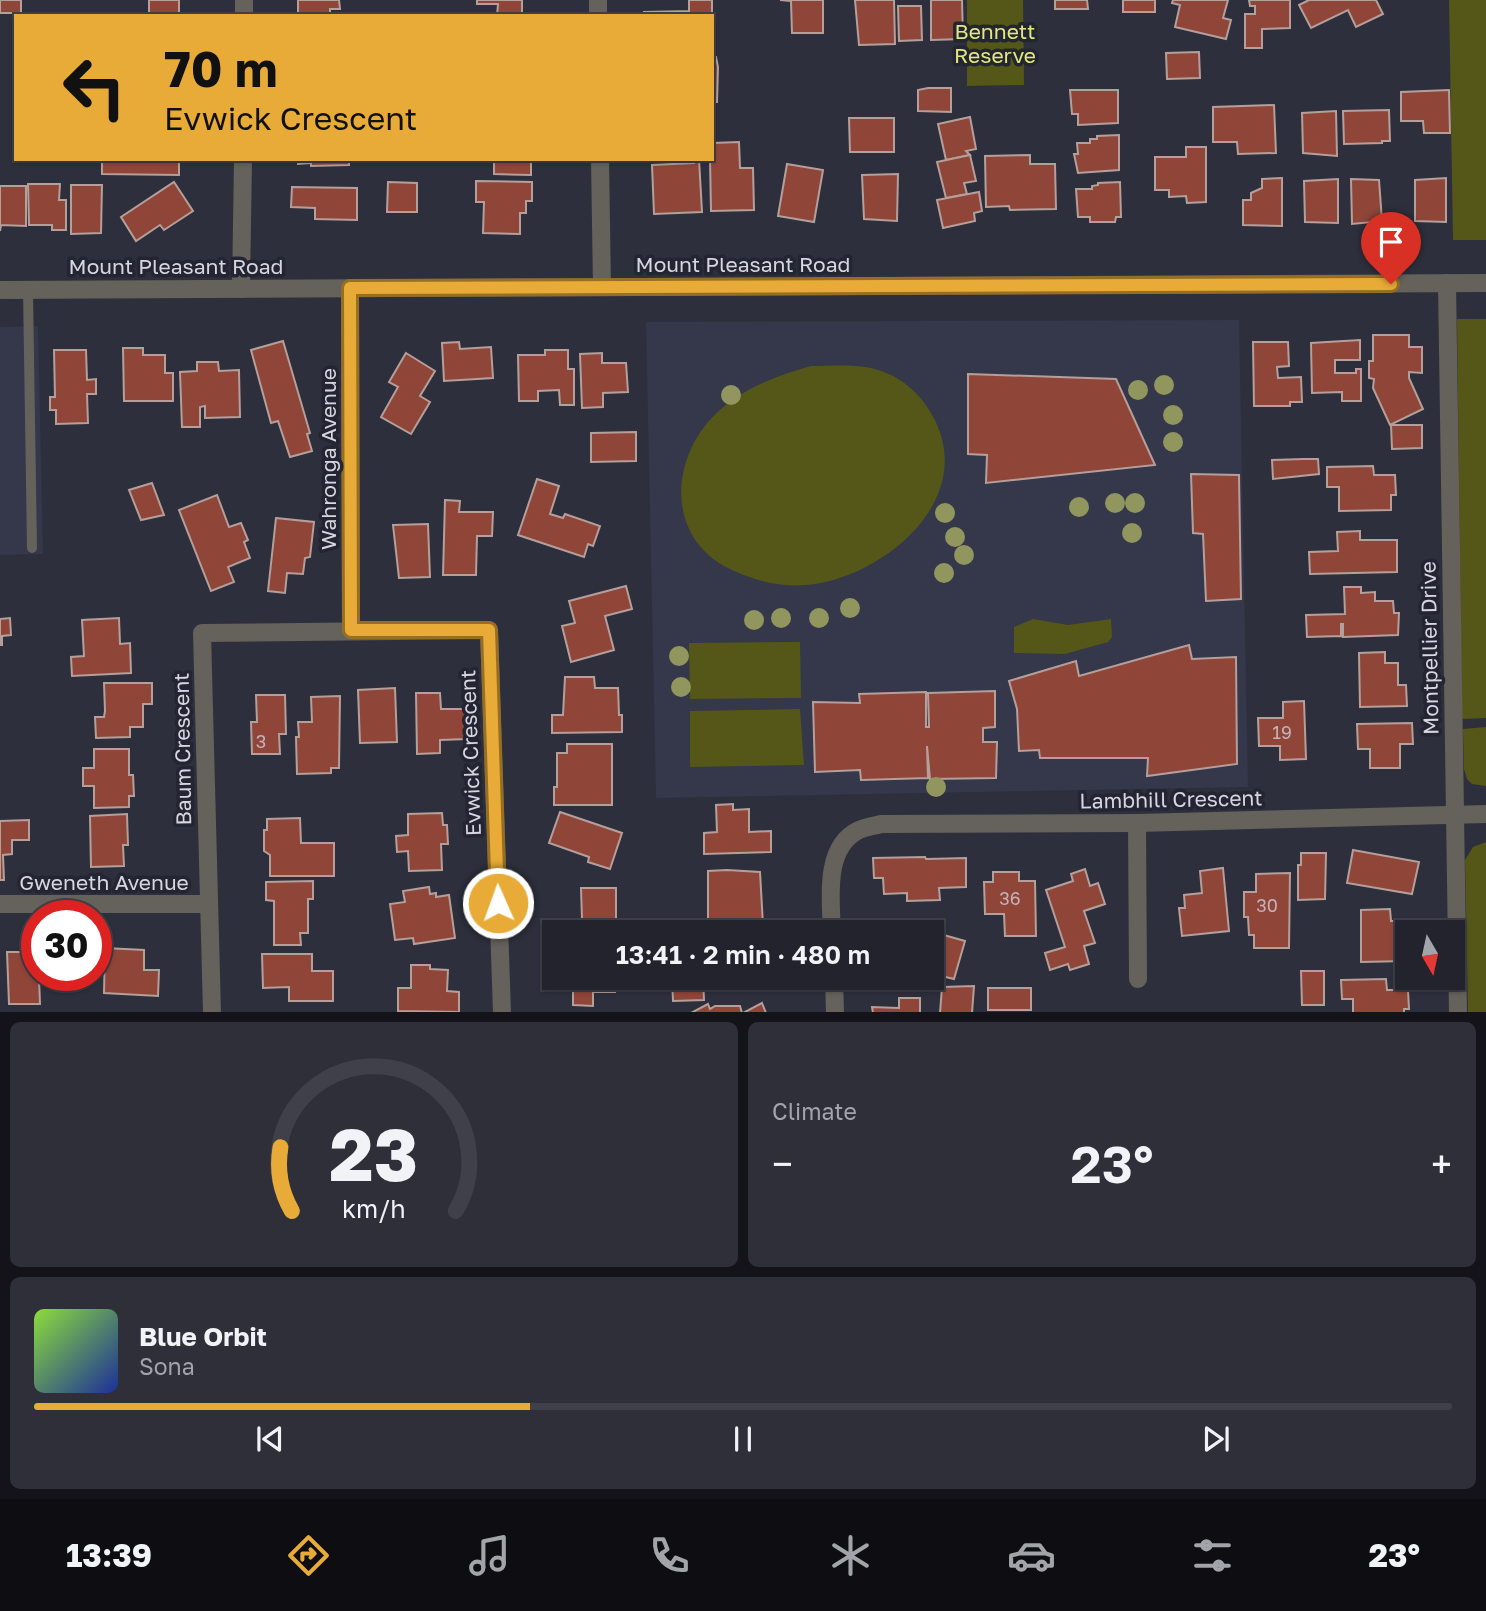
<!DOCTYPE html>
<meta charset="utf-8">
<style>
body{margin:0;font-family:"Golos Text",sans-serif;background:#2e2f39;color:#f1f3f6;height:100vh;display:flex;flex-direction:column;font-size:26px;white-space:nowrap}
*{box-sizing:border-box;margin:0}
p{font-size:23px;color:#a2a4aa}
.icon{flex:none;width:38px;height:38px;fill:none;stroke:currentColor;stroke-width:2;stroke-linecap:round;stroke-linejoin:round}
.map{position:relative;height:1012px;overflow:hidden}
.sheet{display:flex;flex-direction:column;gap:10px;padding:10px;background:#131319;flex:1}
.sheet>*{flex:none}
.guide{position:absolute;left:14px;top:14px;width:700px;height:147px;border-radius:0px;box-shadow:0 2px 5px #0004,0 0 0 2px #3f4049;background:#e8ab37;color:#111;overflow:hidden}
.needle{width:46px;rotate:171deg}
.tools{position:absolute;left:1395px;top:920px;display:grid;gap:14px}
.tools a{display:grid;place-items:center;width:70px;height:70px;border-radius:0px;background:#22232d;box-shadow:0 2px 5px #0004,0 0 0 2px #3f4049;font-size:35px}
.speed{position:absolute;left:21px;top:900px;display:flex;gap:14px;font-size:35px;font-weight:700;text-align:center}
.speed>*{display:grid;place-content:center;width:91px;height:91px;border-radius:50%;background:#22232d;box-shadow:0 2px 5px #0004,0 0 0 2px #3f4049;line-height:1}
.speed .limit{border:10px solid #d22;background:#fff;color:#111}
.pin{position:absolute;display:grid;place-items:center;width:60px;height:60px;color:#fff;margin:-72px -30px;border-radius:50% 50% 50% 0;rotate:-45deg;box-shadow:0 0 7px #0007}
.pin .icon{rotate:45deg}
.me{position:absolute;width:77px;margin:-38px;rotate:358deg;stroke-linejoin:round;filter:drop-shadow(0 0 5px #0008)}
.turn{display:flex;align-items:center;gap:24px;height:147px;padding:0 35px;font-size:32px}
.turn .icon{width:91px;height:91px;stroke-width:2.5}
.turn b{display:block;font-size:49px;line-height:60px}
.big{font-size:52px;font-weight:600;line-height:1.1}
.sheet .card{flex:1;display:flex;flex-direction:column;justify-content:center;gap:10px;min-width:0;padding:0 24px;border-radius:10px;background:#2e2f39}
.sheet .dial{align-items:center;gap:0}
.dial svg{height:182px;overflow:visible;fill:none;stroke:#3f4049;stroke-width:7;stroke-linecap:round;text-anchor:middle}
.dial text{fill:#f1f3f6;stroke:none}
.song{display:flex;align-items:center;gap:21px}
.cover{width:84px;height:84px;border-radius:10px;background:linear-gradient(135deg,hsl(90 70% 55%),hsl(230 70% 35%))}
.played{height:7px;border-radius:4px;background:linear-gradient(90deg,#e8ab37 35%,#3f4049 35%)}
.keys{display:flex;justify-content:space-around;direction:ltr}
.heat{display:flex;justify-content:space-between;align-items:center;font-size:38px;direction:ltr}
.sheet .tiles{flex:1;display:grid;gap:10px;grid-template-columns:1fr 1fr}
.card:last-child{grid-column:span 2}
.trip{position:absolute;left:542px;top:920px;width:402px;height:70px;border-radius:0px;background:#22232d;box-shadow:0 2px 5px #0004,0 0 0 2px #3f4049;font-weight:600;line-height:70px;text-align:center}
.dock{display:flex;height:112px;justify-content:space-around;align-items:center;background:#0e0e12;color:#a2a4aa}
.dock .icon{width:49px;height:49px}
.dock .on{color:#e8ab37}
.dock b{font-size:32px;color:#f1f3f6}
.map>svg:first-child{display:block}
</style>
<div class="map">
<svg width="1486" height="1013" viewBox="0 0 1486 1013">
<rect width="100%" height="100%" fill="#2d2f3c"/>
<g fill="#35374b">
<polygon points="1239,320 1248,787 656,798 646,322"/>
<polygon points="38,326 43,554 0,555 0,327"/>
</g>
<g fill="#545718">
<polygon points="967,0 1023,0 1024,85 967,86"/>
<polygon points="1449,0 1486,0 1486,240 1453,240"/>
<polygon points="1457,319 1486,319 1486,718 1462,719"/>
<path d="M811,366C834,366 862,363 884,372C903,379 921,395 931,413C979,494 892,571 816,584C784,589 752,581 724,566C663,531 672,451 721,409C747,387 778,375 811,366Z"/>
<polygon points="1033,619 1068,625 1111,619 1112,637 1108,642 1065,654 1014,653 1014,627"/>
<polygon points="800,642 801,698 690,699 689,643"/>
<polygon points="800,709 804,765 690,767 690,711"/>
<polygon points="1486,727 1486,786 1472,784 1467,779 1464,769 1463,732 1463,729"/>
<polygon points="1486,842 1486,1012 1468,1012 1465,860 1473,847"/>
</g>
<g fill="#904539" stroke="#b49f9b" stroke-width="2">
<rect x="0" y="0" width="21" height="13"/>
<rect x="149" y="0" width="30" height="16"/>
<polygon points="298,0 339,0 340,9 330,9 330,16 298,16"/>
<polygon points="477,0 522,0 522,15 539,16 497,16 498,4 477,4"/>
<polygon points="689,0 712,0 712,16 644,16 644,12 689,11"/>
<polygon points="780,0 823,0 823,33 792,33 791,1"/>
<polygon points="855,0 894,0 895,44 859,45"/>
<polygon points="931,0 962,0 963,39 931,40"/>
<polygon points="1055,0 1087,0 1088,9 1055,9"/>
<rect x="1123" y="0" width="32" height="12"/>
<polygon points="1173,0 1228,0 1223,18 1231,20 1226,39 1175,27 1180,5 1172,3"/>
<polygon points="1249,0 1290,0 1290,28 1262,29 1262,48 1245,48 1245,14 1255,14 1255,6 1250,6"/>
<polygon points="1309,0 1376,0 1383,14 1356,27 1348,10 1311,28 1299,5"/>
<polygon points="898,6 921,6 922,40 899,41"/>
<polygon points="1199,52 1200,78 1167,79 1166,53"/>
<polygon points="712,57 716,57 718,67 717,102 712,102"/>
<polygon points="928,88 951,88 951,112 918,111 918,90"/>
<polygon points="1070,90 1118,90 1118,123 1078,125 1078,114 1072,114"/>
<polygon points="1449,90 1450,133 1424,133 1423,121 1401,121 1401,92"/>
<polygon points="1274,105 1276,153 1238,154 1237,142 1213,142 1213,107"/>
<polygon points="1389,110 1390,141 1382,141 1382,143 1344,144 1343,111"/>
<polygon points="1336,111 1337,156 1303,153 1302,113"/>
<polygon points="970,117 976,149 966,151 970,155 946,160 938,124"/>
<polygon points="849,118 894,118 894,152 850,152"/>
<polygon points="1119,135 1119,170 1078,173 1074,154 1078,154 1077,143 1090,143 1090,139 1097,139 1097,136"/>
<polygon points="739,142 740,168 753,168 754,210 711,211 710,159 712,159 712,143"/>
<polygon points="1186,147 1206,147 1206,202 1187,203 1186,196 1169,197 1169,190 1155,190 1155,157 1186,157"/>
<polygon points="970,155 976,181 964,183 967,194 946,198 937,162"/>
<polygon points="1030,155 1030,164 1055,164 1056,209 1010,210 1009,206 986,207 985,156"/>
<polygon points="102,159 179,159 179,175 102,174"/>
<polygon points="298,159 349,159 349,165 311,166 311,163 298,164"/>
<polygon points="482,159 531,159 531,175 494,174 494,159"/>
<polygon points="693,159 699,159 702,212 654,214 652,165 694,163"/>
<polygon points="787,164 823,170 814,222 778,216"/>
<polygon points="898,174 897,221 864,219 862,175"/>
<polygon points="1282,178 1282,226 1243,225 1243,200 1251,200 1251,193 1262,188 1262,179"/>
<polygon points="1446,178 1446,222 1415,221 1415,180"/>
<polygon points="1338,179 1338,223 1305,222 1304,181"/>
<polygon points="1351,179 1379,180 1382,221 1352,224"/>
<polygon points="476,181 532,182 532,201 526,201 526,213 520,213 520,234 483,233 484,202 476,202"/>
<polygon points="174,182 193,211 164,230 160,225 136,241 121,217"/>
<polygon points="388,182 417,183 417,212 387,212"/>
<polygon points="1120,182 1121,217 1116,217 1115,222 1090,222 1090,217 1078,217 1076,189 1092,189 1092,186 1098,185 1098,183"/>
<polygon points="28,184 60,184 59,200 66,200 66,230 52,230 52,225 29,225"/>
<polygon points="71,185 102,185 101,233 71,234"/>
<polygon points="0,186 26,186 26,226 1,225 0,231"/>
<polygon points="292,187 357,188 357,220 315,219 315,208 291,207"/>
<polygon points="979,192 982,211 974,213 975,221 943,228 937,200"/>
<polygon points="1373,335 1409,335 1409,347 1422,347 1422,373 1409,372 1409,378 1423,409 1390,425 1373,388 1374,379 1369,378 1369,361 1373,361"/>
<polygon points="1360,340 1360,360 1335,360 1335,373 1356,373 1356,369 1361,369 1361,401 1342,401 1342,392 1312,393 1311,343"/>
<polygon points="283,341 310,433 307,434 312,451 290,457 278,421 271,423 251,350"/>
<polygon points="459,342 460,349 491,347 493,378 444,381 442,343"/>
<polygon points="1253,342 1288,342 1289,366 1277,367 1278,378 1301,377 1302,402 1290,402 1290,406 1254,406"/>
<polygon points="123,348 143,348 143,355 165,355 165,373 173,373 173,401 124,401"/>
<polygon points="54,350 86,350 87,380 96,379 96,394 87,394 88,423 56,424 56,410 50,410 50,397 55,397"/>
<polygon points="545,350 568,350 568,369 574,369 574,405 560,405 559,390 538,391 538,401 519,401 518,355 545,355"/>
<polygon points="406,353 435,371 420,396 430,402 411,434 381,417 398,387 389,382"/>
<polygon points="602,353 602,363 626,363 628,392 603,393 603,407 582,408 580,354"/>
<polygon points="197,362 218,362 219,371 239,370 240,417 205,418 205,406 200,407 200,427 182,427 180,372 197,371"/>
<polygon points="968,374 1116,379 1155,465 986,483 987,455 968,454"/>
<polygon points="1391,425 1422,425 1422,448 1392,449"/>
<polygon points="636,432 636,461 591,462 591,433"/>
<polygon points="1304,459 1318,459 1319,474 1273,479 1272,460"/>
<polygon points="1373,466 1374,475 1395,475 1396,495 1391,495 1391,510 1339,511 1339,487 1327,487 1327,467"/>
<polygon points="1191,474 1239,475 1241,599 1206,601 1203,534 1193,533"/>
<polygon points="537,479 559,486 550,514 563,518 565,514 600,526 593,546 588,544 584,557 518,535"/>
<polygon points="152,483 164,515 141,520 129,490"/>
<polygon points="217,495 229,527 241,523 248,540 244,542 250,558 228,567 234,582 211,591 179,510"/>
<polygon points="445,500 460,501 459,512 493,512 492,536 477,536 476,575 443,575"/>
<polygon points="276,518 314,522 310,557 305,558 303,574 287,573 285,593 268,591"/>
<polygon points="428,524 430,577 399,578 393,525"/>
<polygon points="1360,531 1360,540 1397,540 1397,572 1310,574 1309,552 1338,551 1337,532"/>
<polygon points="626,586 632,609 605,616 614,650 571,662 562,626 575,623 569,601"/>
<polygon points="1344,587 1361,587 1361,593 1375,592 1375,601 1393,601 1394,613 1399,613 1398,635 1343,637 1343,624 1341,624 1341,636 1307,637 1306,615 1345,614"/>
<polygon points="10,618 11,635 2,636 2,645 0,645 0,619"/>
<polygon points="119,618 120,644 130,643 131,673 72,676 71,657 84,656 82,620"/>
<polygon points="1189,645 1192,659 1236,657 1237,764 1147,776 1148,758 1040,758 1039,750 1019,751 1017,709 1009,681 1076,661 1079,676"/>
<polygon points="1385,652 1385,663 1398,663 1398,685 1406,685 1407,706 1360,707 1359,653"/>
<polygon points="565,677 594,677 595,688 618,688 619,715 622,715 622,732 552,733 552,715 563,715"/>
<polygon points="104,683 152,683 152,704 143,704 143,727 130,727 130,737 96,738 95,717 104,717 105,711"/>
<polygon points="395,688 397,742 360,743 358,690"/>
<polygon points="995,691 995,727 983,728 983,742 997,742 996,778 930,779 927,746 928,778 861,780 860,770 815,772 813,702 860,703 859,694 926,692 926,727 929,727 928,693"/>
<polygon points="416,693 440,693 441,709 466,709 467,739 440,740 440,753 417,754"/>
<polygon points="256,695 285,695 286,734 279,734 280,754 252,754 251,722 257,722"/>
<polygon points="340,696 339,768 331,768 331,773 297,774 296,737 299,737 298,722 312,722 311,697"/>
<polygon points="1304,701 1306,759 1280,760 1280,746 1259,746 1258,718 1283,718 1283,702"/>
<polygon points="1412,723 1413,744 1400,744 1400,768 1370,768 1370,749 1358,749 1357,724"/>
<polygon points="567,744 612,744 612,805 554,805 554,787 557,787 557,753 567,753"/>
<polygon points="94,749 129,749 129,775 133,775 134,796 129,796 129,807 94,808 94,786 83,786 83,768 94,768"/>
<polygon points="733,804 733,810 749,809 749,832 771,831 771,852 704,854 704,833 717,832 716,805"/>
<polygon points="560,812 622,833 610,869 588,862 589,857 549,843"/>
<polygon points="442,813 443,825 447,825 448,844 441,844 442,870 409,871 408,851 397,852 396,836 408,835 408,814"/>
<polygon points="127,814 128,845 123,845 124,866 91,867 90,816"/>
<polygon points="300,818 301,843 334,843 334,876 270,876 270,855 264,851 264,830 267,830 267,819"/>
<polygon points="29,820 29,840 12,840 12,854 3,855 4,880 0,880 0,821"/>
<polygon points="1353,850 1419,862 1412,894 1347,883"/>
<polygon points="1301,853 1326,853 1325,899 1298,900 1298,865 1301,865"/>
<polygon points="925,857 926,859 966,858 966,887 939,888 940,900 907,901 907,893 884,894 883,878 874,878 873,858"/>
<polygon points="1223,868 1229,931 1182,936 1179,908 1185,908 1184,895 1202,893 1200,871"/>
<polygon points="1085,869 1090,886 1098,883 1105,904 1084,911 1095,943 1084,946 1089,964 1070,970 1068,964 1050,970 1045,953 1065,947 1046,890 1073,881 1071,874"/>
<polygon points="727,870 760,872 763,925 708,926 708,871"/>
<polygon points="993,872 1019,872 1019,881 1035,881 1036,936 1005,936 1004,914 985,914 984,882 993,882"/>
<polygon points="1290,873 1289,948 1254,948 1254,935 1249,935 1248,917 1244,917 1244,892 1256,892 1256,874"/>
<polygon points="313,881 313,899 308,899 308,933 300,933 301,945 274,945 274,901 266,900 266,882"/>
<polygon points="429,887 430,894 436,893 436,897 449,895 455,938 414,944 413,938 395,940 390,904 405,902 403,891"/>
<polygon points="581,888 616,888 616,924 609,923 610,933 578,933 577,919 582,919"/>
<polygon points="1390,909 1391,921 1401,921 1400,942 1407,942 1407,961 1361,962 1361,910"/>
<polygon points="879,921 923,933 876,933"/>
<polygon points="926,930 965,941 954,979 933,974 933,933 925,933"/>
<polygon points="105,948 144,950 144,970 159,970 158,996 104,993"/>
<polygon points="7,952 37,952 37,975 55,975 39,977 40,1004 9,1004"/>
<polygon points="262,954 312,954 312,971 333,971 333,1001 289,1001 289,987 263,988"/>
<polygon points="411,965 430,965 430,969 448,970 447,991 459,992 459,1012 398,1011 398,988 411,988"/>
<polygon points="1301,971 1324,971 1324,1005 1302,1005"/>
<polygon points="564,978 615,978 615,992 593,992 593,1006 573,1005 573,981 564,981"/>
<polygon points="672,978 703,978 704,1000 673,1001"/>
<rect x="725" y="978" width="37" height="12"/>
<polygon points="864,978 921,978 921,984 864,985"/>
<polygon points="1386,979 1387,990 1408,990 1409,1009 1404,1009 1404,1013 1353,1013 1353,999 1342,999 1341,980"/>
<polygon points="974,986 972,1013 940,1013 942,987"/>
<rect x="988" y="988" width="43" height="22"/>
<polygon points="899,998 920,998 920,1013 873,1013 872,1007 899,1008"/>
<polygon points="762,1003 766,1013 743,1013"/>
<polygon points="708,1004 710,1009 715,1006 740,1006 742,1013 691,1013"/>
</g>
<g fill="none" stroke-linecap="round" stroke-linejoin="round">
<polyline stroke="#65615b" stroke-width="10" points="28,290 32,548"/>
<g stroke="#65615b" stroke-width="18">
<polyline points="598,0 598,16"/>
<polyline points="244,16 244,0"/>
<polyline points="600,159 602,287"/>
<polyline points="1447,283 1458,1013"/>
<polyline points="350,288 351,630"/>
<polyline points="241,289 243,159"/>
<polyline points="1137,823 1138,979"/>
<polyline points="0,904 208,904"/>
<path d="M832,933C831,901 823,847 859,830C865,827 874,826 881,824L1137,823L1486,814"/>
<polyline points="834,978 835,1013"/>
<polyline points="212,1013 202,633 489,630 502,1013"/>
</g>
<polyline stroke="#65615b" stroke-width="18" points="0,290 1486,283"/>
</g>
<g fill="#91955e">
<circle cx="1164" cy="385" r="10"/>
<circle cx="1138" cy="390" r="10"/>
<circle cx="731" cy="395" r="10"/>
<circle cx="1173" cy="415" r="10"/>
<circle cx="1173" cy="442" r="10"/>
<circle cx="1115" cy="503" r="10"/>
<circle cx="1135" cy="503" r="10"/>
<circle cx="1079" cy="507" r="10"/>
<circle cx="945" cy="513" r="10"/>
<circle cx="1132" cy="533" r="10"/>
<circle cx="955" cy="537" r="10"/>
<circle cx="964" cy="555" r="10"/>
<circle cx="944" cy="573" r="10"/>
<circle cx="850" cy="608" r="10"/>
<circle cx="781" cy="618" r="10"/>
<circle cx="819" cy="618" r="10"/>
<circle cx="754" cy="620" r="10"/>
<circle cx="679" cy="656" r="10"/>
<circle cx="681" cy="687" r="10"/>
<circle cx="936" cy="787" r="10"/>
</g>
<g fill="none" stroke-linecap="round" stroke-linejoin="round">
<defs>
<polyline id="route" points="498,903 489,630 351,630 350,288 1391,284"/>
</defs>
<use href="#route" stroke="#976f24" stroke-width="18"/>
<use href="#route" stroke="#e8ab37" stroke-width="12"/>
</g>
<g text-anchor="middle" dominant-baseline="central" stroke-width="7" stroke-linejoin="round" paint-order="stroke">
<g font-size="18" fill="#c4b2b6">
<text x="1282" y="732">19</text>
<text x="261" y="741">3</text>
<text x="1010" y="898">36</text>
<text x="1267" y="905">30</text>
</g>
<g font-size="21" fill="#e2e97a" stroke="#232532">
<text x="995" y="31">Bennett<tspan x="995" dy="24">Reserve</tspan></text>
</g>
<g font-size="21" fill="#d5d6df" stroke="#232532">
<text x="743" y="264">Mount Pleasant Road</text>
<text x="176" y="266">Mount Pleasant Road</text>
<text transform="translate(328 459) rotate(-90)">Wahronga Avenue</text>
<text transform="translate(1429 648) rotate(-91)">Montpellier Drive</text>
<text transform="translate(182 749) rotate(-91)">Baum Crescent</text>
<text transform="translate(470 753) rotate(-92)">Evwick Crescent</text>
<text transform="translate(1171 799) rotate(-1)">Lambhill Crescent</text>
<text x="104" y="882">Gweneth Avenue</text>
</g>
</g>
</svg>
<div class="tools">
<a><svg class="needle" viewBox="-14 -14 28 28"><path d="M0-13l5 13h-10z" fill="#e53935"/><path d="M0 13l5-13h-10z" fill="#a2a4aa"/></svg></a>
</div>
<div class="speed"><div class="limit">30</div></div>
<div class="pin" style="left:1391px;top:284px;background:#d93025"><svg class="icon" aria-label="arrive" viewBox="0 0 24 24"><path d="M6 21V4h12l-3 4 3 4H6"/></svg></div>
<svg class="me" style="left:498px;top:903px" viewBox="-20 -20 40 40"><circle r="17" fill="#e8ab37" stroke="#fff" stroke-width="3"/><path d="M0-11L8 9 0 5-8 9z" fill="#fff"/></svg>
<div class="trip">13:41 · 2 min · 480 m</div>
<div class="guide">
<div class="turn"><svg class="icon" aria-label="left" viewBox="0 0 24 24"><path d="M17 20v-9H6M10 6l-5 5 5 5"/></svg><div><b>70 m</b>Evwick Crescent</div></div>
</div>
</div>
<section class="sheet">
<div class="tiles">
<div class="card dial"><svg viewBox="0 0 100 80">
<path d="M14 69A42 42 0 1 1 86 69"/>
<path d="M14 69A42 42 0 0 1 9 41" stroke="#e8ab37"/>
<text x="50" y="56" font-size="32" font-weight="700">23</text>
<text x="50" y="72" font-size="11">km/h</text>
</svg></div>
<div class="card"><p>Climate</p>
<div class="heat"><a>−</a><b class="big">23°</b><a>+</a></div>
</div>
<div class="card">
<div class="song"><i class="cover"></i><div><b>Blue Orbit</b><p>Sona</p></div></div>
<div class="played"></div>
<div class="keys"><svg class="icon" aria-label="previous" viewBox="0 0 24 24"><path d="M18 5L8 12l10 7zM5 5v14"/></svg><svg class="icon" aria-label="pause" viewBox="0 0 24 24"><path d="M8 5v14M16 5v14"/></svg><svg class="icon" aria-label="next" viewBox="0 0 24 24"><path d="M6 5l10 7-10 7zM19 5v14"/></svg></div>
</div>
</div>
</section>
<nav class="dock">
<b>13:39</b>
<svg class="icon on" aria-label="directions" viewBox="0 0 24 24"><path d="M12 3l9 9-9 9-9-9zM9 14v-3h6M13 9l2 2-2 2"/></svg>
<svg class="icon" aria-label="music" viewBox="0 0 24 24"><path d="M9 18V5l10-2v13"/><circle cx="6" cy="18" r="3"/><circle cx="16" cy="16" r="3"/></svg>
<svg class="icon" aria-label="phone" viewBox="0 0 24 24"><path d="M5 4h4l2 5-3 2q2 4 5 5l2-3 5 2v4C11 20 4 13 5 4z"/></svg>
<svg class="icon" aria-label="climate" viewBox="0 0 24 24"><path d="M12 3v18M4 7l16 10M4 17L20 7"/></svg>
<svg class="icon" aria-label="car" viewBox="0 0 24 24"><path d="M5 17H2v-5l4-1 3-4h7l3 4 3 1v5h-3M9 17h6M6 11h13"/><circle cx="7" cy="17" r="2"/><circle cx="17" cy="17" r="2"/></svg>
<svg class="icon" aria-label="filters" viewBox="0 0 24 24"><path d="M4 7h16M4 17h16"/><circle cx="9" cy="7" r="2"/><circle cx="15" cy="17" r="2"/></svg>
<b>23°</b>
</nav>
